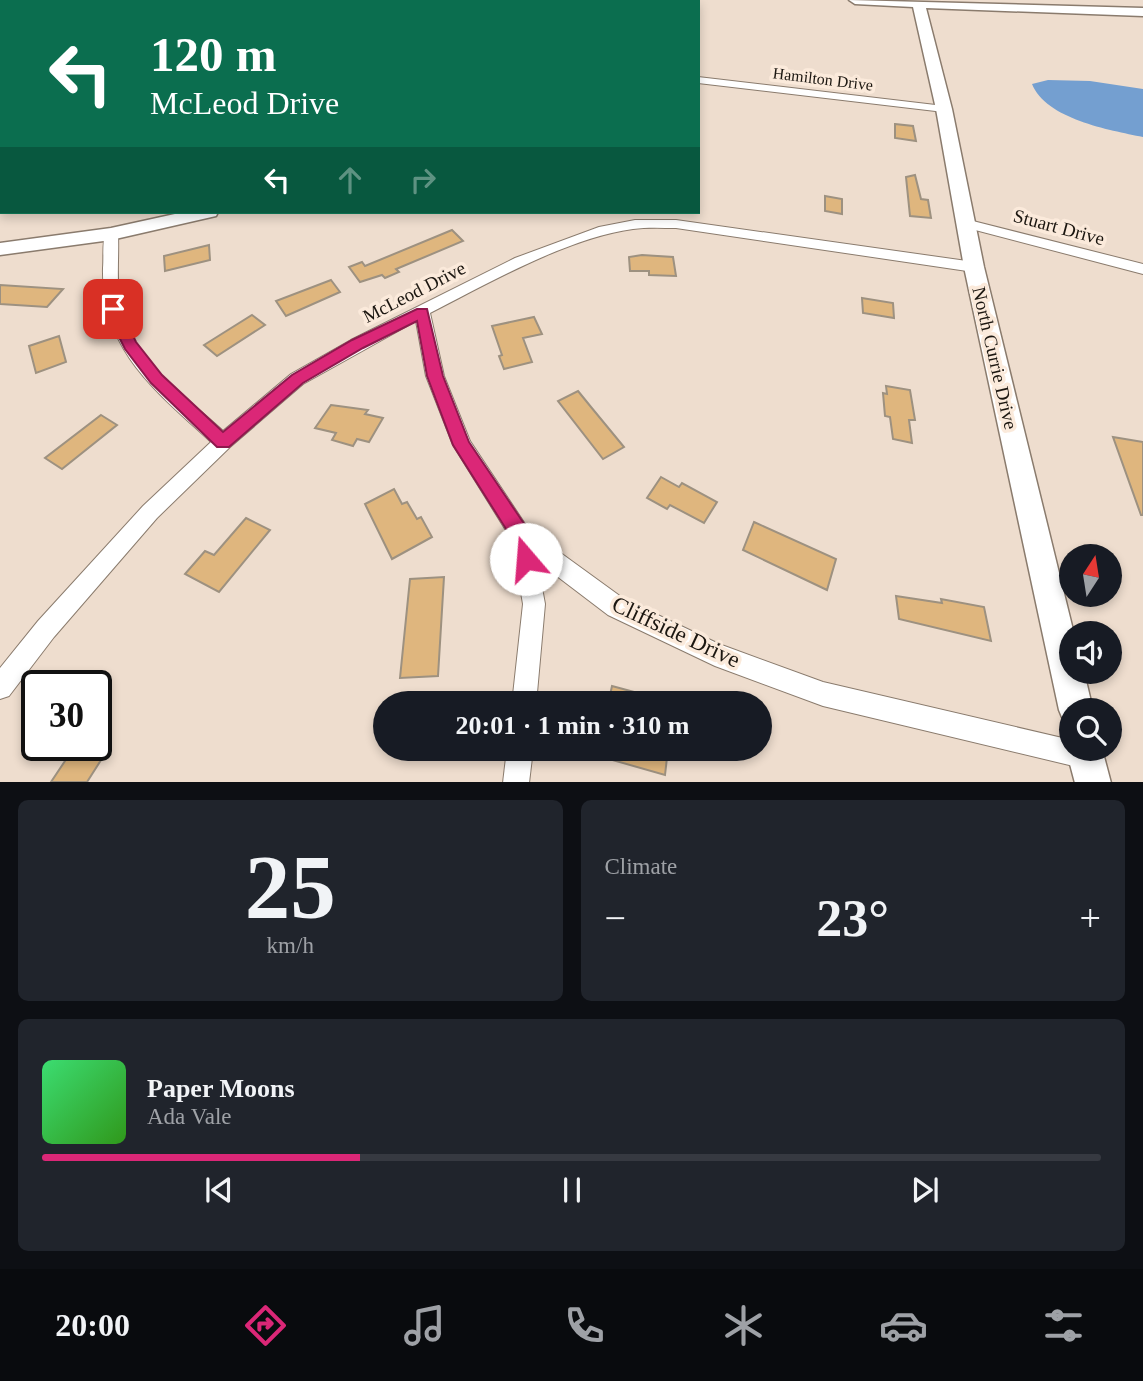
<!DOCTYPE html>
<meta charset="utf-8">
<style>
body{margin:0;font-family:Georgia,serif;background:#20242c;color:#f1f3f6;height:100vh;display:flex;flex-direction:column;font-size:26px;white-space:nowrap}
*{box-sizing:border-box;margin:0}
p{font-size:23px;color:#9ea1a6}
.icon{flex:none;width:38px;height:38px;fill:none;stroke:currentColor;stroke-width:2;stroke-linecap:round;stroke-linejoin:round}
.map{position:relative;height:782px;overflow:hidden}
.details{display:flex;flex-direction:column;gap:18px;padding:18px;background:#0d0f14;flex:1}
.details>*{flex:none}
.top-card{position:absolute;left:0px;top:0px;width:700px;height:214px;box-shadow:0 4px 10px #0003;background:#0b6e4f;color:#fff;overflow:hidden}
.needle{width:46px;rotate:12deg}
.buttons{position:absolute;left:1059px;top:544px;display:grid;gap:14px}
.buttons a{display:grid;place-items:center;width:63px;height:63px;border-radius:50%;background:#171b24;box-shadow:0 4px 10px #0003;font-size:35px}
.speed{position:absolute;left:21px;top:670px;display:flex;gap:14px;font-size:35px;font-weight:700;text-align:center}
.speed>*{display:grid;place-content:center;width:91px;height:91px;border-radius:50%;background:#171b24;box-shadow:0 4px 10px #0003;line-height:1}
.speed .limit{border:4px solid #111;border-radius:10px;background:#fff;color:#111}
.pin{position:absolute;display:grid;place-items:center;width:60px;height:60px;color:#fff;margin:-30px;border-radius:14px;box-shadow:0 4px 10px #0006}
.me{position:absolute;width:77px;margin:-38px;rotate:342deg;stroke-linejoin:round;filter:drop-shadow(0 0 5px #0008)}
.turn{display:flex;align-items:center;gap:24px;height:147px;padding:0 35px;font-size:32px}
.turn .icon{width:91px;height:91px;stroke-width:2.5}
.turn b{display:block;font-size:49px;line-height:60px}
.lanes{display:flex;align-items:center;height:66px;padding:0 35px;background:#0003;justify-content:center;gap:35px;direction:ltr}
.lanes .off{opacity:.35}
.big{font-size:52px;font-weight:600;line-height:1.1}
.details .tile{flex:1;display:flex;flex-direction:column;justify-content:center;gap:10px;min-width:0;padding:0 24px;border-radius:10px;background:#20242c}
.details .dial{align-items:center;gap:0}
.dial b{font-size:91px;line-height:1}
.song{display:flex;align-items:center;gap:21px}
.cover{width:84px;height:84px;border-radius:10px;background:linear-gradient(135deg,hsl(140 70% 55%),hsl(110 70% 35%))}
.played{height:7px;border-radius:4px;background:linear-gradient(90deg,#db2777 30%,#363941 30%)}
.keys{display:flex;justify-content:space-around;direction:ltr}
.heat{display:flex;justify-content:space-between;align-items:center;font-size:38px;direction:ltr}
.details .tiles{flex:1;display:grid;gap:18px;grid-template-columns:1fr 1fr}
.tile:last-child{grid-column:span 2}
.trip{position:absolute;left:373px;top:691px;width:399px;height:70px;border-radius:35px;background:#171b24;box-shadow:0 4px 10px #0003;font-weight:600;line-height:70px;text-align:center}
.dock{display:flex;height:112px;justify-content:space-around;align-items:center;background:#090b0e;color:#9ea1a6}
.dock .icon{width:49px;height:49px}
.dock .selected{color:#db2777}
.dock b{font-size:32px;color:#f1f3f6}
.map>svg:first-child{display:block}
</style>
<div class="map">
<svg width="1143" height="783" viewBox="0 0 1143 783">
<rect width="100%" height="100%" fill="#eeddce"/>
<path fill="#749fd0" d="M1048,80L1090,81L1143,89V137C1109,130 1046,119 1032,84Z"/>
<g fill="#dfb67e" stroke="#9d9180" stroke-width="2">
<polygon points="895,124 913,126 916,141 895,138"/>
<polygon points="915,175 921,199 928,200 931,218 910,216 906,177"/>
<polygon points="825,196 842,199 842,214 825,211"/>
<polygon points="452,230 463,241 401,267 396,269 399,272 385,278 382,275 360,282 349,267 362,262 365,266"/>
<polygon points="209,245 210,260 165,271 164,256"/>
<polygon points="642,255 673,257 676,276 649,275 649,271 630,271 629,257"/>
<polygon points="331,280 340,292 286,316 276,301"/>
<polygon points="0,285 63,289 47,307 0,304"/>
<polygon points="862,298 893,303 894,318 863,313"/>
<polygon points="252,315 265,325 217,356 204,345"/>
<polygon points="534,317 542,334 523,338 532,362 504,369 499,356 502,355 492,326"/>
<polygon points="59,336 66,362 36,373 29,346"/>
<polygon points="886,386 910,390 915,420 909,420 912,443 893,439 890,417 885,416 883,393 887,394"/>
<polygon points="578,391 591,407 624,447 603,459 558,401"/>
<polygon points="331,405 368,410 365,414 383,418 369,442 357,439 353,446 332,440 336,433 315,428"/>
<polygon points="101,415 117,425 62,469 45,458"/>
<polygon points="1113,437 1143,442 1143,515 1141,515"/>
<polygon points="661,477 679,487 682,483 717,502 704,523 670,505 667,509 647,498"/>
<polygon points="394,489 402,504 407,502 417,519 421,517 432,537 392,559 365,504"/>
<polygon points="246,518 270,530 219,592 185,574 205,551 214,555"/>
<polygon points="754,522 836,559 827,590 743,550"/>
<polygon points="444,577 438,676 400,678 410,579"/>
<polygon points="896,596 942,603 941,599 984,607 991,641 899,619"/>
<polygon points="612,686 660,699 659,704 608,704"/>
<polygon points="75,746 110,746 87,782 51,782"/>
<polygon points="589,749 668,749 665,775 588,753"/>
</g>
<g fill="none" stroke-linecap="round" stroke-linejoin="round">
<defs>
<g id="street">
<polygon points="2,35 2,43 0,44 0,36"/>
<polygon points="698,77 944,106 950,109 944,112 698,83"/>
<polygon points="965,219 1143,264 1143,274 960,226 960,220"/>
<path d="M635,220H676L974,262L981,267L974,272L676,228C662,228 647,227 633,229C567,238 489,283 430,313L444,376L470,441L529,530L624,599L719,644L823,682L1071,740V749H1096L1099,756L1095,765L1086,769L823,706L715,666L608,615L537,561L545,604L536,704H512L523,604L512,540L453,445L426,376L416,321L303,384L230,447L157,518L54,637L9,696L0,699V668L38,621L143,506L211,442C156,391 101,350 103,268C104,257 102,241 106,231L111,230L118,234C119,257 116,281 120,304C129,358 186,397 223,431L291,374L351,340L515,258L599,227Z"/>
<polygon points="507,749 533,749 529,783 503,783"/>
</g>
<g id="secondary">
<polygon points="580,0 593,0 579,2"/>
<polygon points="849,0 1143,8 1143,16 926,8 952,109 984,267 1074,634 1071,634 1071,672 1084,672 1093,710 1071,710 1071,725 1064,722 1059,710 964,267 936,109 913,7 855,4"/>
<polygon points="184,212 218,212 216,216 111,240 0,255 0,243 111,228"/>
<polygon points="1071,737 1071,749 1102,749 1111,783 1075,783 1066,749"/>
</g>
</defs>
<use href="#street" stroke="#8a7b6d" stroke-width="2"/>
<use href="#secondary" stroke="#8a7b6d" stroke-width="3"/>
<use href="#street" fill="#fff" fill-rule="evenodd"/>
<use href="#secondary" fill="#fff" fill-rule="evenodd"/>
</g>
<polygon fill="#db2777" stroke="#8e194d" stroke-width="2" points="113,304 118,305 136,342 162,375 223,432 292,375 352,340 417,309 427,309 443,376 469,442 529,531 536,559 533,566 526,569 519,566 513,540 453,445 427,376 417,321 363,348 303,383 229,447 217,447 151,383 125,349 105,309"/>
<g text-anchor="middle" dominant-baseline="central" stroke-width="7" stroke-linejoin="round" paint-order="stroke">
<g font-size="16" fill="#1b1610" stroke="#fbeadb">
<text transform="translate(823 79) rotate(7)">Hamilton Drive</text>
</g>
<g font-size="19" fill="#1b1610" stroke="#fbeadb">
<text transform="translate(1059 227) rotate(15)">Stuart Drive</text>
<text transform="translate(414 292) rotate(-27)">McLeod Drive</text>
<text transform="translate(995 358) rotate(77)">North Currie Drive</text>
</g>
<g font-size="23" fill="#1b1610" stroke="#fbeadb">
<text transform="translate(676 632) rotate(25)">Cliffside Drive</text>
</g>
</g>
</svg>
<div class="buttons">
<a><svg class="needle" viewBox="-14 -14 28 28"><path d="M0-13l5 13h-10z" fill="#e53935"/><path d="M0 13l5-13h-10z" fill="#9ea1a6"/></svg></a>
<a><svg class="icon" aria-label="sound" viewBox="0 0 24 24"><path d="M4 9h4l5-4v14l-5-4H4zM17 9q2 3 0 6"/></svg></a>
<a><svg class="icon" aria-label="search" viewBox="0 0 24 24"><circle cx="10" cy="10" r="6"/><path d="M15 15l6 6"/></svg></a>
</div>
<div class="speed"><div class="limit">30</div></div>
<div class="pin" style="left:113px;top:309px;background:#d93025"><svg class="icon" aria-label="arrive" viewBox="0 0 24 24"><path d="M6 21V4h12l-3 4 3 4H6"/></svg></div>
<svg class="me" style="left:526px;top:559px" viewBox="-20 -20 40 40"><circle r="19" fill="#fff"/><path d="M0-13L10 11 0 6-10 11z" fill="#db2777"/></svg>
<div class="trip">20:01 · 1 min · 310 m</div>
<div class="top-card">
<div class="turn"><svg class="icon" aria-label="left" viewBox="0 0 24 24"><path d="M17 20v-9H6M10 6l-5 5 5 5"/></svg><div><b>120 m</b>McLeod Drive</div></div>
<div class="lanes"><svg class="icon" aria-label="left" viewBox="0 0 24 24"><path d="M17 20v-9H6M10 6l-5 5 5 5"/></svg><svg class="icon off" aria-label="ahead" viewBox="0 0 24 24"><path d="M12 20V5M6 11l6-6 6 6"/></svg><svg class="icon off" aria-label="right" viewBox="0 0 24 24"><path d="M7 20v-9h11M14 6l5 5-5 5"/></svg></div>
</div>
</div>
<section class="details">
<div class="tiles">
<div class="tile dial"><b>25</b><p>km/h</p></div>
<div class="tile"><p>Climate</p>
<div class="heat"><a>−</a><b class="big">23°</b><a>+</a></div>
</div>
<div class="tile">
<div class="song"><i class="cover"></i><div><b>Paper Moons</b><p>Ada Vale</p></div></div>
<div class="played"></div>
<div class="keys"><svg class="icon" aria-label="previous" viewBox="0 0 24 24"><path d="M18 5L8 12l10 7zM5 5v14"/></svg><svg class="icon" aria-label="pause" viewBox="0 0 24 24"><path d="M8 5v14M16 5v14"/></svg><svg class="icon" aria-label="next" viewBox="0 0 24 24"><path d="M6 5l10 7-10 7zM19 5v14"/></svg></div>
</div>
</div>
</section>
<nav class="dock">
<b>20:00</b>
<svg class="icon selected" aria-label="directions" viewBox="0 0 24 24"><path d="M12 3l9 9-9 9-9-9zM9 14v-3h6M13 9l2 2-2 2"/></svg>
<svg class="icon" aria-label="music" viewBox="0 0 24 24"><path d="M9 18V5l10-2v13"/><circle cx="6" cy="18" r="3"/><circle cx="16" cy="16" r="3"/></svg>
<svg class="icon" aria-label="phone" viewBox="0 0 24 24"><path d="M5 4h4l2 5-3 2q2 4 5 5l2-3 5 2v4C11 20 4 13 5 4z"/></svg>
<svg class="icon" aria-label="climate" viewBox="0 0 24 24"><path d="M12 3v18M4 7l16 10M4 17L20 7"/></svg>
<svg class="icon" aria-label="car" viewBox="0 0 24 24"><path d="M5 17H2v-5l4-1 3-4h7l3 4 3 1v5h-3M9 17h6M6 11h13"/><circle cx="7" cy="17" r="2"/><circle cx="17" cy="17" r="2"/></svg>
<svg class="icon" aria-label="filters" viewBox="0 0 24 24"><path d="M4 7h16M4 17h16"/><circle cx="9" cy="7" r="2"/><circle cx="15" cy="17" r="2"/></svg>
</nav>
